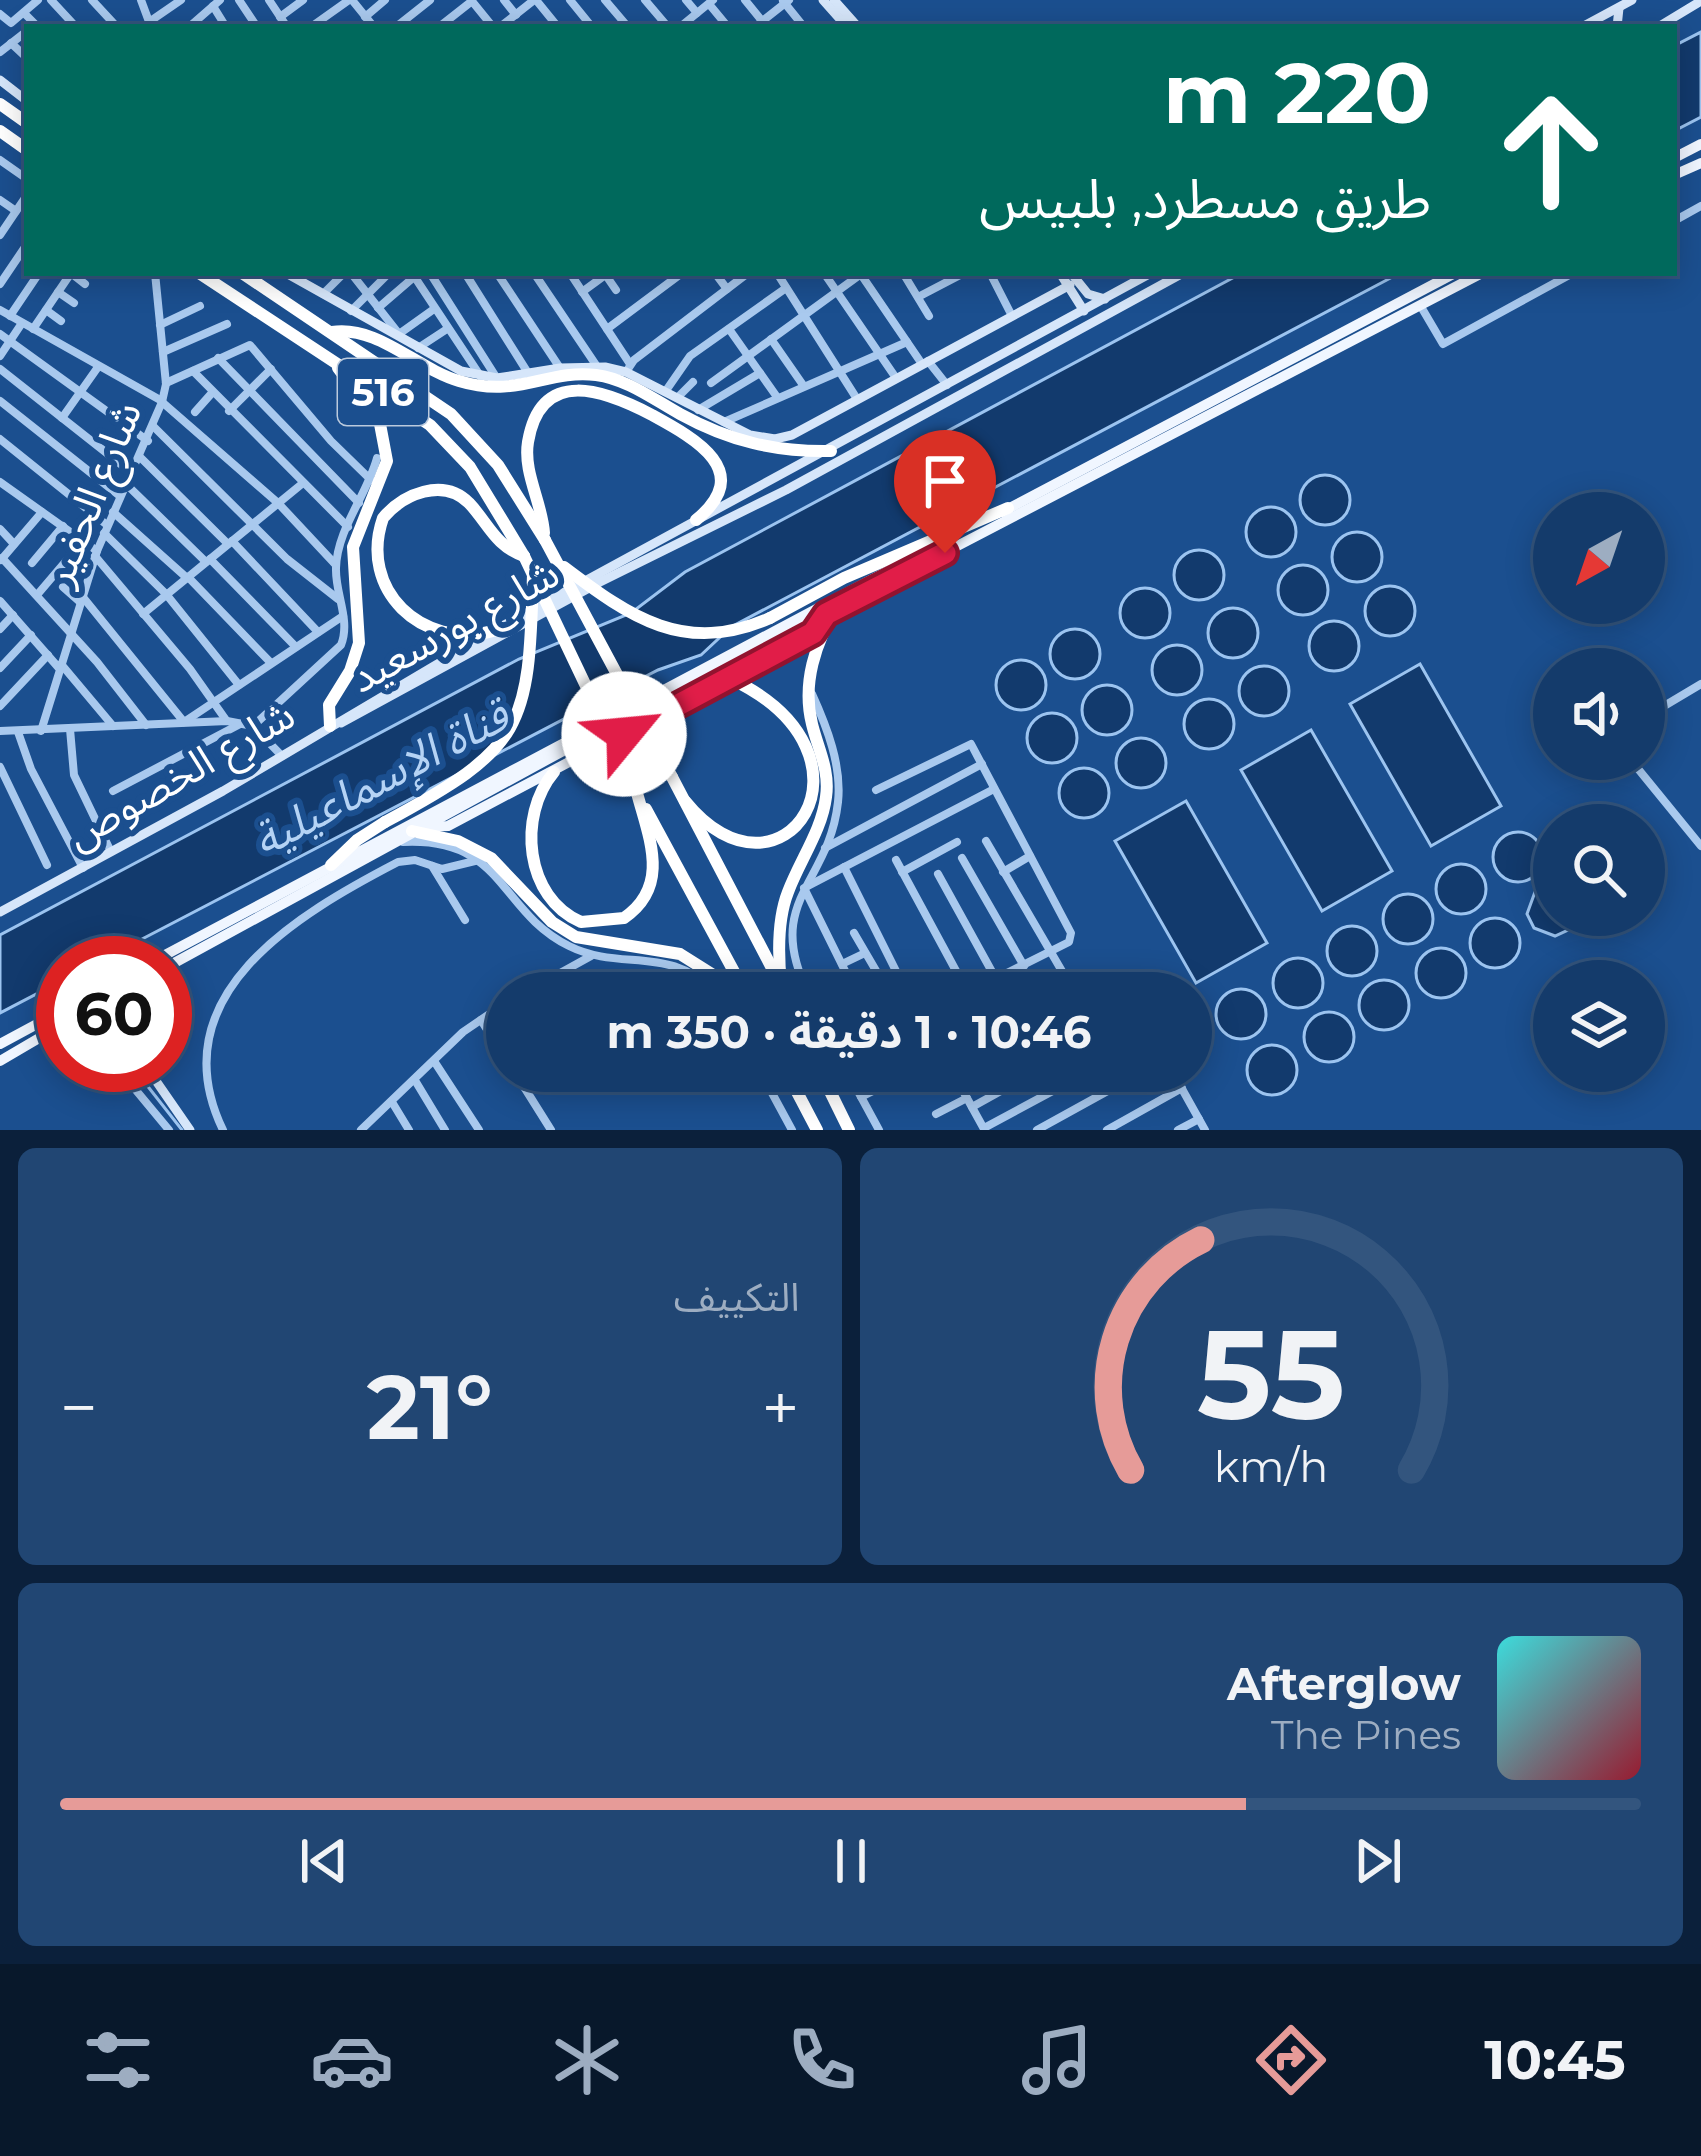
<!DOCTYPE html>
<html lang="ar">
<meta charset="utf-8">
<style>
body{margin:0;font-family:Montserrat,"Noto Sans Arabic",sans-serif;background:#214673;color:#f1f3f6;direction:rtl;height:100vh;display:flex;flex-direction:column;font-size:45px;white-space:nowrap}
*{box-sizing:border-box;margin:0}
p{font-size:39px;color:#9dadc1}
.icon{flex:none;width:66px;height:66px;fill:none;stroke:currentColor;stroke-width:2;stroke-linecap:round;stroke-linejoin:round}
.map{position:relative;height:1130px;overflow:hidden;direction:ltr}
.panel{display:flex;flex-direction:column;gap:18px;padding:18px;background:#0b203b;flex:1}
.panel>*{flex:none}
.hud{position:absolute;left:24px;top:24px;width:1653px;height:252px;border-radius:0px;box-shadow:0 6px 30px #0003,0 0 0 3px #33557e;direction:rtl;background:#00695c;color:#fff;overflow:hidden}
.needle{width:78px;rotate:220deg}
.controls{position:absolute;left:1533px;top:492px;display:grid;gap:24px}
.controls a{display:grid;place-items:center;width:132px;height:132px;border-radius:50%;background:#143b6b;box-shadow:0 6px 30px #0003,0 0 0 3px #33557e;font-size:60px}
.speed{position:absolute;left:36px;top:936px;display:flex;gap:24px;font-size:60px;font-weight:700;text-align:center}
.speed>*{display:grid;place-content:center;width:156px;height:156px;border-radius:50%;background:#143b6b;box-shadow:0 6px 30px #0003,0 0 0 3px #33557e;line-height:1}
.speed .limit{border:18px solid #d22;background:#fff;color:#111}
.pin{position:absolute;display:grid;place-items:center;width:102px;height:102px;color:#fff;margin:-123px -51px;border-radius:50% 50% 50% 0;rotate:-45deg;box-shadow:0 0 12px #0007}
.pin .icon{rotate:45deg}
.me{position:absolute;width:132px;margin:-66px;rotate:62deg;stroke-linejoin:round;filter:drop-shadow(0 0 9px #0008)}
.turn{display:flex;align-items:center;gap:42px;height:252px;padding:0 48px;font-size:54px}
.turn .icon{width:156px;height:156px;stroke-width:2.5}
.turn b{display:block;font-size:84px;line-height:102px}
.big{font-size:90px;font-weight:700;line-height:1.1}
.panel .widget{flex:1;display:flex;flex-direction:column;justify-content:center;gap:18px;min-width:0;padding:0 42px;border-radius:18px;background:#214673}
.panel .dial{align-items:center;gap:0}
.dial svg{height:312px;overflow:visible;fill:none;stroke:#33557e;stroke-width:7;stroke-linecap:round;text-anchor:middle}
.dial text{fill:#f1f3f6;stroke:none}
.song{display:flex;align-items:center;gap:36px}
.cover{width:144px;height:144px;border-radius:18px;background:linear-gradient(135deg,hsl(180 70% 55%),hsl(350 70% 35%))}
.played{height:12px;border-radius:6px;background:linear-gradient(90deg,#e69b98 75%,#33557e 75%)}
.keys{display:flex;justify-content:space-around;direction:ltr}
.heat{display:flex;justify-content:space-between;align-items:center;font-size:66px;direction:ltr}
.panel .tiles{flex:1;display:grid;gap:18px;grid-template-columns:1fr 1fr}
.widget:last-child{grid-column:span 2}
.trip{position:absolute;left:486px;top:972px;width:726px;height:120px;border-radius:60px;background:#143b6b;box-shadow:0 6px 30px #0003,0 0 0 3px #33557e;font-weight:700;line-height:120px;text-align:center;direction:rtl}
.tab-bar{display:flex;height:192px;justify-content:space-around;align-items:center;background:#08182b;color:#9dadc1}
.tab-bar .icon{width:84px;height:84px}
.tab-bar .on{color:#e69b98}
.tab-bar b{font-size:54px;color:#f1f3f6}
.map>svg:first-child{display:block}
</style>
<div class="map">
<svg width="1701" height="1130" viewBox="0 0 1701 1130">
<rect width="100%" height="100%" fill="#1b4f8f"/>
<g fill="#123a6d" stroke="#9cc4f0" stroke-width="3">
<polygon points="1701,32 1701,117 1674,131 1674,46"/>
<polygon points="1242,273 1400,273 731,627 701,655 658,670 96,963 63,963 63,980 0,1013 0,935 519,659 631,613 685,572"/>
<circle cx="1325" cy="500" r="25"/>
<circle cx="1271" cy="532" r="25"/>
<circle cx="1357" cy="557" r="25"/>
<circle cx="1199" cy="575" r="25"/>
<circle cx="1303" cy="590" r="25"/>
<circle cx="1390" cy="611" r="25"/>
<circle cx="1145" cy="613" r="25"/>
<circle cx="1233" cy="633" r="25"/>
<circle cx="1334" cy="646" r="25"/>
<circle cx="1075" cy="654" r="25"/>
<circle cx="1177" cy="670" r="25"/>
<circle cx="1021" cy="685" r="25"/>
<polygon points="1420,664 1501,806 1431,846 1350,704"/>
<circle cx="1264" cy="691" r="25"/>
<circle cx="1107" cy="710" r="25"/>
<circle cx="1209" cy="724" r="25"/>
<circle cx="1052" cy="738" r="25"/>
<polygon points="1311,730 1392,871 1322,911 1241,770"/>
<circle cx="1141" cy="763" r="25"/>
<circle cx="1084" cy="793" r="25"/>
<polygon points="1186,801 1267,943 1196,983 1115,841"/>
<circle cx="1518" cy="857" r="25"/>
<circle cx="1461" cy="889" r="25"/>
<polygon points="1552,885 1554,915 1577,915 1568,930 1555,936 1534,928 1527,914 1535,892"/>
<circle cx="1408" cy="919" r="25"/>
<circle cx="1495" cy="943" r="25"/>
<circle cx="1352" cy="951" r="25"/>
<circle cx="1441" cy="973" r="25"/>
<circle cx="1298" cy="983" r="25"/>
<circle cx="1384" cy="1005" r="25"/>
<circle cx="1241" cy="1014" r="25"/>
<circle cx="1329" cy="1037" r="25"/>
<circle cx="1272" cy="1070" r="25"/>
</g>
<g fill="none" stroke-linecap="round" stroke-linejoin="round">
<polyline stroke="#9cc4f0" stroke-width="3" points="131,1065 182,1130"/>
<g stroke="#a9c9ee" stroke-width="8">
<polyline points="51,0 76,27"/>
<polyline points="92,0 117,27"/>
<polyline points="141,0 151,27"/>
<polyline points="239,0 257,27"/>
<polyline points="269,0 287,27"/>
<polyline points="352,0 374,27"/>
<polyline points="471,0 493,27"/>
<polyline points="504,0 516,15"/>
<polyline points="536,0 558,27"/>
<polyline points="570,0 592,27"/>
<polyline points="605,0 628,27"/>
<polyline points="645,0 668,27"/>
<polyline points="686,0 697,13"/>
<polyline points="745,0 767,27"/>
<polyline points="783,1 804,27"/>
<polyline points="709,4 728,27"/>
<polyline points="213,6 226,27"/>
<polyline points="24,13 38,27"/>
<polyline points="0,14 11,23 38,0"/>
<polyline points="280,17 303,0"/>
<polyline points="365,17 385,0"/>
<polyline points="149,22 181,0"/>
<polyline points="189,27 220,0"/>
<polyline points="311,27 349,0"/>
<polyline points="396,27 430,0"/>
<polyline points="439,27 472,1"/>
<polyline points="500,27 534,0"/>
<polyline points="680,27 713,0"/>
<polyline points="755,27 789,0"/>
<polyline points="11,43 27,58"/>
<polyline points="0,52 27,31"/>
<polyline points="0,160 27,179"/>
<polyline points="0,200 16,211"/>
<polyline points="1674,221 1701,206"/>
<polyline points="0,235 27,195"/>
<polyline points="351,273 399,334 434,309"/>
<polyline points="412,273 481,377"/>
<polyline points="430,273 496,377"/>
<polyline points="465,273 528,373"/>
<polyline points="497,273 560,368"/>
<polyline points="534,273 596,365"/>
<polyline points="570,273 630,364"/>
<polyline points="715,273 727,289"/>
<polyline points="777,273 857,399"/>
<polyline points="824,273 896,378"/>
<polyline points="860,273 922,364"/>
<polyline points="903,273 929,316"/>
<polyline points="990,273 1012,316"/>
<polyline points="605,274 616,290"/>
<polyline points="0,284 27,244"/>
<polyline points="58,292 74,303"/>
<polyline points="582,292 608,273"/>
<polyline points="323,294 344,273"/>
<polyline points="918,297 964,273"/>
<polyline points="1420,305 1443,344 1573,273"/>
<polyline points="378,308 414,277"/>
<polyline points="0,310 162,401"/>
<polyline points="46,310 61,321"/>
<polyline points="351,311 389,273"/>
<polyline points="10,316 39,273"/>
<polyline points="160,325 200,306"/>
<polyline points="33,329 71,273 85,284"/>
<polyline points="607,329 682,273"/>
<polyline points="729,329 777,397"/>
<polyline points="0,334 148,441"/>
<polyline points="771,339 803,385"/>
<polyline points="418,348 447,329"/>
<polyline points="163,352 227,324"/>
<polyline points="0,356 22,323"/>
<polyline points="218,358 359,503"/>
<polyline points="928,361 947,385"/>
<polyline points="0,369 132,473"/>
<polyline points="193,371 348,527"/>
<polyline points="626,372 634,360 748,273"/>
<polyline points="166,383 250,345 331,441 371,480"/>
<polyline points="711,383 861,274"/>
<polyline points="665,392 690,356 786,288"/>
<polyline points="677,398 693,382"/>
<polyline points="0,401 120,496"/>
<polyline points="162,402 278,503 335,564"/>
<polyline points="698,410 760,373"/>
<polyline points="229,411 271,369"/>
<polyline points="195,412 211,394"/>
<polyline points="62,418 98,367"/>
<polyline points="724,422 907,342"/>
<polyline points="154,427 287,559 338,599"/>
<polyline points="0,439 107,525"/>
<polyline points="140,457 228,544"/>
<polyline points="0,482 97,551"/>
<polyline points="126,484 206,562"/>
<polyline points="113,512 187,578"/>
<polyline points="0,529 14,544"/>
<polyline points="104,533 166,594 239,685"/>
<polyline points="232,541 318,632"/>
<polyline points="95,556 190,669 226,720"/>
<polyline points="2,558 97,662 146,725"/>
<polyline points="210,559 296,647"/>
<polyline points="1,560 42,512"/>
<polyline points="32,563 63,526"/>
<polyline points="188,577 271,663"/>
<polyline points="63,587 80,602"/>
<polyline points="37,595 83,541"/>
<polyline points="82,596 184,722"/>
<polyline points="0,601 58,667"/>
<polyline points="143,614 303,483"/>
<polyline points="0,629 13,615"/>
<polyline points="61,664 113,726"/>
<polyline points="0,668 31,635"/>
<polyline points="0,706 48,655"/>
<polyline points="1644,718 1701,684"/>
<polyline points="184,722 343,616"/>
<path d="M253,726L341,645C351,620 335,594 336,568C337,529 367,495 377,458"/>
<polyline points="70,729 74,775 111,852"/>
<polyline points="0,731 227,721 253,726 281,755"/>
<polyline points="41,731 97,551 162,402 166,384 155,273"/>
<polyline points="18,732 31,769 83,868"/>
<polyline points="1630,759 1701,846"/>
<polyline points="0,767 47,865"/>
<polyline points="876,790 971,744 1071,933 1069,942 967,993"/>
<polyline points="113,791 242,723"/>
<polyline points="986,841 1066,978 1065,986 1054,993"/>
<path d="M403,842C505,837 498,911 569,946C621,972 671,944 715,993"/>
<polyline points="825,848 982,764"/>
<polyline points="962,858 1024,966"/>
<polyline points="896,860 968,993"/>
<polyline points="432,866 465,920"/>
<polyline points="844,867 907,993"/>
<polyline points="902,872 957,842"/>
<polyline points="1003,872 1030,856"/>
<polyline points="938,874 996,979"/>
<polyline points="854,933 885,986"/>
<polyline points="842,964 865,953"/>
<polyline points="524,993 591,956"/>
<path d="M808,993C763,900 829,885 838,802C842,766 827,727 812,694"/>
<polyline points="856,993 804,888 994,789"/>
<polyline points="481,1020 507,1061"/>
<polyline points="434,1061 479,1130"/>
<polyline points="115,1065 169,1130"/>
<polyline points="514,1071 551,1130"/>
<polyline points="760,1071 792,1130"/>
<polyline points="847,1071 879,1130"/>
<polyline points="952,1071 984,1129"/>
<polyline points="1172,1071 1205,1130"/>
<polyline points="416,1082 445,1130"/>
<polyline points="959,1084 984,1071"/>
<polyline points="861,1097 913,1071"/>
<polyline points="392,1102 409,1130"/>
<polyline points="972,1107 1037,1071"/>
<polyline points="936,1114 967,1098"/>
<polyline points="984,1128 1090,1071"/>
<path d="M223,1130C158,995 298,914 398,862L415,860L442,869L479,860"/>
<polyline points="361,1130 463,1032 507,1002"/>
<polyline points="1037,1130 1144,1071"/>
<polyline points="1107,1130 1182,1088"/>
<polyline points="1178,1130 1199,1119"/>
</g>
<g stroke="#d6e6fa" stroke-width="9">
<polyline points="823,0 847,27"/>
<polyline points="834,0 858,27"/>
<polyline points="1582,27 1632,0"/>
<polyline points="1617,27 1619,8"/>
<polyline points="1658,27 1701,1"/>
<polyline points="0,80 27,101"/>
<polyline points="286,273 461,371 497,378 560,368 605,367 626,372 750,435 775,439 792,435 1070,285"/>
<polyline points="1060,273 1084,311"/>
<polyline points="1071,273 1088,294 1105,299"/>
<polyline points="341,723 600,582 786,490 1183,273"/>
<polyline points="0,912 223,791 493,631 1151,273"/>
<polyline points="145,1065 190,1130"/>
</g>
<g stroke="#f0f6ff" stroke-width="10">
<polyline points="1674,158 1701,144"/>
<polyline points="1674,175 1701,163"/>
<polyline points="1002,512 1455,273"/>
<polyline points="423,827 448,826 813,633 826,614"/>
<polyline points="150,963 948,539"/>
<polyline points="165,968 563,751 1482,273"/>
<polyline points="0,1044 63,1010"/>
<polyline points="0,1061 63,1024"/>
</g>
<g stroke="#fff" stroke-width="12">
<polyline points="0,104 27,123"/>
<polyline points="0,131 27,150"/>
<polyline points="199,273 430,425 470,467 524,556"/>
<polyline points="242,273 451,414 498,465 545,540"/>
<path d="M332,332C378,325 417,369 459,381C518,399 547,369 596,375C627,379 653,399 680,414C729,441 775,452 831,451"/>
<path d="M544,533C542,502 523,473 528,442C541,365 606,391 652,415C694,438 756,471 696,520"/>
<polyline points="770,618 844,578 1008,508"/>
<path d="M493,631C422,650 358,590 383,518C403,494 443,477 469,503C488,523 495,546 524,556"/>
<polyline points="330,726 329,705 350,671 359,643 353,547 387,461 380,424 338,368"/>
<path d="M554,772C517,816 525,898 581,922L624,918C671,886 649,838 637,793"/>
<polyline points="672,777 785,993"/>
<path d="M685,801C781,920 895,755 729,678"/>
<polyline points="646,809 745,992"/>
<polyline points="412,831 458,841 491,858 552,922 576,937 680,954 742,993"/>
<polyline points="331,865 357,840 385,822"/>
<path d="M781,984C778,954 777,920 788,892C800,860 822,830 826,797C830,770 818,749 812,724C802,684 815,642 837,608"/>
<polyline points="786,1071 817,1130"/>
<polyline points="820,1071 849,1130"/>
</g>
<g stroke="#fff" stroke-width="12">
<polyline points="545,540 672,777"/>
<polyline points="524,556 637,793"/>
<path d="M564,567C630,617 685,656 770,618"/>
<path d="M385,822C524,747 529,730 533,574"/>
</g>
</g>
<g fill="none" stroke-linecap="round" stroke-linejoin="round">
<defs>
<polyline id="route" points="624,734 813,633 826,614 945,553"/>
</defs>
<use href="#route" stroke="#92132f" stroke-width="30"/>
<use href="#route" stroke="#e11d48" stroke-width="21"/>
</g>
<g text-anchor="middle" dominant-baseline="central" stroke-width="12" stroke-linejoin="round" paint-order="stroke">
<rect fill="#1b4f8f" stroke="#bbcadd" stroke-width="3" x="338" y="359" width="90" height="66" rx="9"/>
<g font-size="39" font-weight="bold" fill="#fff">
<text x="383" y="392">516</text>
</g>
<g font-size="42" fill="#fff" stroke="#1b4f8f">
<text transform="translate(92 493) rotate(-68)">شارع الحفير</text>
<text transform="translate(454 625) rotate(-29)">شارع بورسعيد</text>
<text transform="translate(180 774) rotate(-30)">شارع الخصوص</text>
</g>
<g font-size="45" font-style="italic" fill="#b5d3f5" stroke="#1b4f8f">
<text transform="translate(380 777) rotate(-28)">قناة الإسماعيلية</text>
</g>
</g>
</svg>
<div class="controls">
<a><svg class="needle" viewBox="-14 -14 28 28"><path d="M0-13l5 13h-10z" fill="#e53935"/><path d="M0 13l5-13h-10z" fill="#9dadc1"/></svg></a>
<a><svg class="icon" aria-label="sound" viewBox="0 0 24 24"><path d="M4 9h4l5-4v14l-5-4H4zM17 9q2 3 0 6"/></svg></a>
<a><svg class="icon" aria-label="search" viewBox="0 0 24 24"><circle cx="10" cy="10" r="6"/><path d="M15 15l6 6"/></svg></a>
<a><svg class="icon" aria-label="layers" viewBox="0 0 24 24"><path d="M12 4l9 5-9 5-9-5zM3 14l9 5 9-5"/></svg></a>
</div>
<div class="speed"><div class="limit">60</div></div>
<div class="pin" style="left:945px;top:553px;background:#d93025"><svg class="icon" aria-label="arrive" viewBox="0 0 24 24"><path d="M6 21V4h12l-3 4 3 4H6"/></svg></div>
<svg class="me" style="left:624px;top:734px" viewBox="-20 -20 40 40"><circle r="19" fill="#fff"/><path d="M0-13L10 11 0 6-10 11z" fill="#e11d48"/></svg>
<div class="trip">10:46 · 1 دقيقة · 350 m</div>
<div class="hud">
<div class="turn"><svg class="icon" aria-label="ahead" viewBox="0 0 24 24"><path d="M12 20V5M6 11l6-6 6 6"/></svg><div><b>220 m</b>طريق مسطرد, بلبيس</div></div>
</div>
</div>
<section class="panel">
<div class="tiles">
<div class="widget dial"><svg viewBox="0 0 100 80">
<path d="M14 69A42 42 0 1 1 86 69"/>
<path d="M14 69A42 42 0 0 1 32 10" stroke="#e69b98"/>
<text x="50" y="56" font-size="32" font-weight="700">55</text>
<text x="50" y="72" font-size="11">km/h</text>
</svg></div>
<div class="widget"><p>التكييف</p>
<div class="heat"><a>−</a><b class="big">21°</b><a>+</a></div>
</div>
<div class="widget">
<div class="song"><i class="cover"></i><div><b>Afterglow</b><p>The Pines</p></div></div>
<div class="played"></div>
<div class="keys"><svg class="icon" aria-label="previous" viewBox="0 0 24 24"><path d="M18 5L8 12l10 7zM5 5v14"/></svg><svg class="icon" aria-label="pause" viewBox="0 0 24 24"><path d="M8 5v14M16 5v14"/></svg><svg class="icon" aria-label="next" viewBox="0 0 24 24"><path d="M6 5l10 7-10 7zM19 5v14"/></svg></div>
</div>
</div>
</section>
<nav class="tab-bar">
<b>10:45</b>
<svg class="icon on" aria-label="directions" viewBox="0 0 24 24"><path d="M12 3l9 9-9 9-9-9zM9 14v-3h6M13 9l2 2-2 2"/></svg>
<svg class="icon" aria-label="music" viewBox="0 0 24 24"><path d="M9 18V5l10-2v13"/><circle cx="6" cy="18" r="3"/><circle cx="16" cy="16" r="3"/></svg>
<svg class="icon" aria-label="phone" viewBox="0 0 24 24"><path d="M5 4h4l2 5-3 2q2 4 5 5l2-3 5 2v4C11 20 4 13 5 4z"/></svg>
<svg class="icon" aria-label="climate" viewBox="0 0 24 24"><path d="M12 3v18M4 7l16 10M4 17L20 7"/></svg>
<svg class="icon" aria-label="car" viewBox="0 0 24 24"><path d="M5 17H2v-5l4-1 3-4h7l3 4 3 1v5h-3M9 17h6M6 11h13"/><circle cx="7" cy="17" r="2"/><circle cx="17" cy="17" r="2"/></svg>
<svg class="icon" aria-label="filters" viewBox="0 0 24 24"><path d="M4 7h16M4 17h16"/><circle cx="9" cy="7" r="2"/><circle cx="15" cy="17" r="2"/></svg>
</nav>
